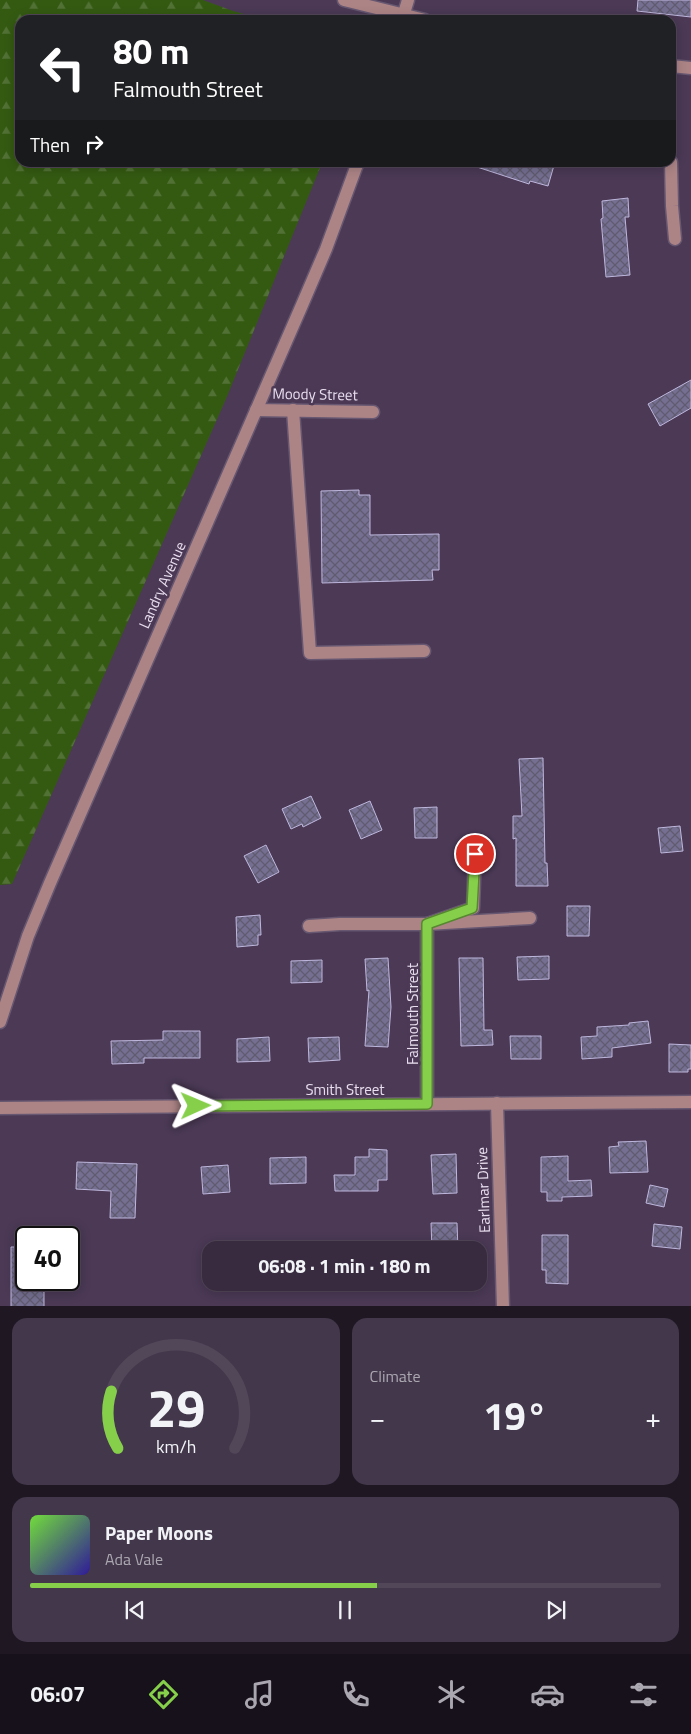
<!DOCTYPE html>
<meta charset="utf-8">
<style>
body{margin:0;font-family:"Titillium Web",sans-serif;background:#43374b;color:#f1f3f6;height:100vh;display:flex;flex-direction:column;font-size:19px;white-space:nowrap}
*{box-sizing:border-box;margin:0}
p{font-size:16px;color:#aba7b1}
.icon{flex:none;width:28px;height:28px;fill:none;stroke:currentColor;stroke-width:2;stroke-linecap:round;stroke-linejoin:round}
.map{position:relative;height:1306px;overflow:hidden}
.sheet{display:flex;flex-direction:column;gap:12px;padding:12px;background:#1f1823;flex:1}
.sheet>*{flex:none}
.hud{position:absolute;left:15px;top:15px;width:661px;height:152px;border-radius:15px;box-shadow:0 2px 12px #0003,0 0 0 1px #524759;background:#202124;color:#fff;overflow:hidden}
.speed{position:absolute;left:15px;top:1226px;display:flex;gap:10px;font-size:25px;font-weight:700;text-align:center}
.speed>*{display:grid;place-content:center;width:65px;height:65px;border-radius:50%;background:#382b40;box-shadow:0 2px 12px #0003,0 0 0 1px #524759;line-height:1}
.speed .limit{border:2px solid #111;border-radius:8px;background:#fff;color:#111}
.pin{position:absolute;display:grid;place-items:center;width:42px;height:42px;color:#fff;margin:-21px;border:2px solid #fff;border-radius:50%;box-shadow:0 1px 5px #0007}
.me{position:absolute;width:55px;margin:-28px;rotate:89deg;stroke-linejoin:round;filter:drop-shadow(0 0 4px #0008)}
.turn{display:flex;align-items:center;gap:18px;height:105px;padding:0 15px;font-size:22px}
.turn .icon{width:65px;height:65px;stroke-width:2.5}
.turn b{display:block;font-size:35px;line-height:42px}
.then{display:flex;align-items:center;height:48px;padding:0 15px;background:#0003;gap:10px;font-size:19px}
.big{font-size:38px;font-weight:700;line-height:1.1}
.sheet .tile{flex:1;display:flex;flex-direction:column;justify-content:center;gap:8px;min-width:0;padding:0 18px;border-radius:15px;background:#43374b}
.sheet .dial{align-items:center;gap:0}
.dial svg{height:130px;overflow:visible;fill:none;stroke:#524759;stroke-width:7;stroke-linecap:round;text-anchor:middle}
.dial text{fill:#f1f3f6;stroke:none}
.song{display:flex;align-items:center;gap:15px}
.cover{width:60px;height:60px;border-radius:8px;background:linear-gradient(135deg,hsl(100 70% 55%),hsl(250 70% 35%))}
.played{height:5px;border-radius:2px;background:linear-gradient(90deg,#86cf4b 55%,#524759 55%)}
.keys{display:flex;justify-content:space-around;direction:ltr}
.heat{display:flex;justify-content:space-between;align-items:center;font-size:28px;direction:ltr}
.sheet .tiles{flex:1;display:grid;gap:12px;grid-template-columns:1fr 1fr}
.tile:last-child{grid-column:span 2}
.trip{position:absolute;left:202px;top:1241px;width:285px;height:50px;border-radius:15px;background:#382b40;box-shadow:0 2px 12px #0003,0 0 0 1px #524759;font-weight:700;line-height:50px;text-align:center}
.tab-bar{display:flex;height:80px;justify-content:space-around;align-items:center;background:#16111a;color:#aba7b1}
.tab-bar .icon{width:35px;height:35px}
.tab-bar .current{color:#86cf4b}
.tab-bar b{font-size:22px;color:#f1f3f6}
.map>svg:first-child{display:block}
</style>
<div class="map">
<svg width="691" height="1307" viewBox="0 0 691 1307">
<defs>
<pattern id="forest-firs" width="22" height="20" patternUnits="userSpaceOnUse" patternTransform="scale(1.25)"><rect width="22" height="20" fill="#345a12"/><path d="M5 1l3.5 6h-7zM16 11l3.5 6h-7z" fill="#517135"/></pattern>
<pattern id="building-cross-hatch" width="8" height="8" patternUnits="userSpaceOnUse" patternTransform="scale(1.25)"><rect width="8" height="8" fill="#756f91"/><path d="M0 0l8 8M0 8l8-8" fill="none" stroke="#605b70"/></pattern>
</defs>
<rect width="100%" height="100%" fill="#4b3955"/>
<polygon fill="url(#forest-firs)" points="0,0 203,0 233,11 266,20 20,20 20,162 322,163 226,399 12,884 0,885"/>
<g fill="url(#building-cross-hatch)" stroke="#bfb8dd">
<polygon points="638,0 691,0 691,17 637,11"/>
<polygon points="474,162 555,162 548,186 530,181 529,184 474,166"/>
<polygon points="628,198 629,217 625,217 630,275 606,277 601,219 603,218 602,201"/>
<polygon points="691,380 691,408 660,426 648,404"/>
<polygon points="359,490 359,495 370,495 370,535 439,534 439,570 432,570 433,580 322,583 321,491"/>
<polygon points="543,758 545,863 547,863 548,886 516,886 516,838 513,839 513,816 522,816 519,759"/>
<polygon points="311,796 321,818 303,827 302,824 291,829 282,809"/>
<polygon points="370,801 382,830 361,839 349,810"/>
<polygon points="437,807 437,838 415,838 414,808"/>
<polygon points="680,826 683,851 661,853 658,828"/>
<polygon points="266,845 279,872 258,883 244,856"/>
<polygon points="567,906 590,906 589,936 567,936"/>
<polygon points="260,915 261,935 258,935 258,945 237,947 236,917"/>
<polygon points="549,956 549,979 518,980 517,957"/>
<polygon points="388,958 391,1007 388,1047 365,1046 369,990 367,991 365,959"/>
<polygon points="459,958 483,958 484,1030 492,1030 493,1045 461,1046"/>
<polygon points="322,960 322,982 291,983 291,961"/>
<polygon points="648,1021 651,1043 612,1048 612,1057 582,1059 581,1037 597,1036 597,1027 629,1025 629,1023"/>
<polygon points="163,1031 200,1031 200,1058 144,1058 144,1063 112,1064 111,1041 163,1040"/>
<polygon points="510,1036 541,1036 541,1059 511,1059"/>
<polygon points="269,1037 270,1061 237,1062 237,1039"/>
<polygon points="339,1037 340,1060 309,1062 308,1038"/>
<polygon points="669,1044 691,1045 691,1069 688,1069 688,1072 669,1072"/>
<polygon points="646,1141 648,1172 610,1173 609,1147 619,1146 618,1142"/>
<polygon points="369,1149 387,1150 387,1180 378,1180 378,1191 335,1191 334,1175 355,1175 355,1157 369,1157"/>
<polygon points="456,1154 457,1193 433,1194 431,1155"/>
<polygon points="568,1156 568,1181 591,1180 592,1196 562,1197 562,1201 547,1201 547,1192 541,1192 541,1157"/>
<polygon points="306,1157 306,1183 270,1184 270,1158"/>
<polygon points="77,1162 137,1164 135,1218 110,1218 111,1191 76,1189"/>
<polygon points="228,1165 230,1192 203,1194 201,1167"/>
<polygon points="650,1185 668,1189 664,1207 646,1203"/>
<polygon points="431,1223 457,1223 458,1250 432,1250"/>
<polygon points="654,1224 682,1227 680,1249 652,1246"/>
<polygon points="542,1235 568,1235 568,1284 546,1283 546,1270 542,1270"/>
<polygon points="11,1247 26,1247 26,1280 44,1280 44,1307 11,1307"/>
</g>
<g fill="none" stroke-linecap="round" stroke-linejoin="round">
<defs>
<g id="minor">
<polyline points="344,0 425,20"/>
<polyline points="402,20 408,0"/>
<polyline points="671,66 691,68"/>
<polyline points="671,162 672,206 675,239"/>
<polyline points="256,410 373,412"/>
<polyline points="293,410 310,653 424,651"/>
<polyline points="309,926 340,924 427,924 530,918"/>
<polyline points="0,1022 28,936 50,883 302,305 326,249 358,162"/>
<polyline points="497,1103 503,1307"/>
<polyline points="427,1104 427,924 473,908 475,854"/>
<polyline points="0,1108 691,1102"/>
</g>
</defs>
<use href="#minor" stroke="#675771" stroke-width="15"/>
<use href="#minor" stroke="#ac8486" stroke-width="12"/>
</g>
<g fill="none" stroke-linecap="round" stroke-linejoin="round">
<defs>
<polyline id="route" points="196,1106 427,1104 427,924 472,908 475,854"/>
</defs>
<use href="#route" stroke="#578731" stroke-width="12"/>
<use href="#route" stroke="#86cf4b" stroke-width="9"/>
</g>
<g text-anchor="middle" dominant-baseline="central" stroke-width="5" stroke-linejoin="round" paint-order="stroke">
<g font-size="15" fill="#e9deef" stroke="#4b3955">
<text transform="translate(315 394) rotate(1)">Moody Street</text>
<text transform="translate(162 585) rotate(-66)">Landry Avenue</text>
<text transform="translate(412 1014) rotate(-90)">Falmouth Street</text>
<text x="345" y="1089">Smith Street</text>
<text transform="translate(483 1190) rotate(-92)">Earlmar Drive</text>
</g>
</g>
</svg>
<div class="speed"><div class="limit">40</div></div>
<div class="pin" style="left:475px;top:854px;background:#d93025"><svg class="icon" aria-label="arrive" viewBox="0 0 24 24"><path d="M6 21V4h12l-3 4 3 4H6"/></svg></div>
<svg class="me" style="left:196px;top:1106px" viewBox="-20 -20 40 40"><path d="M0-17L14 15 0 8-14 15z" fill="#86cf4b" stroke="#fff" stroke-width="4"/></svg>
<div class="trip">06:08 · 1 min · 180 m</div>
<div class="hud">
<div class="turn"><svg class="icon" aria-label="left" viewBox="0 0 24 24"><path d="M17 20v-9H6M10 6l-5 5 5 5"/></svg><div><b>80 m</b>Falmouth Street</div></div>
<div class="then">Then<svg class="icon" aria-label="right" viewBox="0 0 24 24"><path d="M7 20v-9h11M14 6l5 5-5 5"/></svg></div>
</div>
</div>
<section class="sheet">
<div class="tiles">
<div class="tile dial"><svg viewBox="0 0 100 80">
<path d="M14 69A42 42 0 1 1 86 69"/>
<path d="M14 69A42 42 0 0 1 10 34" stroke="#86cf4b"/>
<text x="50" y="56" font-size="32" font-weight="700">29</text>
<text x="50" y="72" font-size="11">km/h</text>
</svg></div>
<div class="tile"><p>Climate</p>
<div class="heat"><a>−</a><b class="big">19°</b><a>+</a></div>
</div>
<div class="tile">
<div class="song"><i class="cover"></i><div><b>Paper Moons</b><p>Ada Vale</p></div></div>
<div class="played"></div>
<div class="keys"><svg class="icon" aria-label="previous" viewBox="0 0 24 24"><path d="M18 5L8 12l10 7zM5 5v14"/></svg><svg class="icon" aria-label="pause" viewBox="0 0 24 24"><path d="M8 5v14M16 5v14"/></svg><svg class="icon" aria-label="next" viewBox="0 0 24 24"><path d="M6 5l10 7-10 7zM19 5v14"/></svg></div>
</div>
</div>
</section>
<nav class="tab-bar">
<b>06:07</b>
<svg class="icon current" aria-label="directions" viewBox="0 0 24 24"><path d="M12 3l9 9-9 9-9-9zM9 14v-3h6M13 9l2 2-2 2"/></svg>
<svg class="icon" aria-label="music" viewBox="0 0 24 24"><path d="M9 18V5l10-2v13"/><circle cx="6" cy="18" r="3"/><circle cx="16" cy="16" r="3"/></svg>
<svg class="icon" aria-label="phone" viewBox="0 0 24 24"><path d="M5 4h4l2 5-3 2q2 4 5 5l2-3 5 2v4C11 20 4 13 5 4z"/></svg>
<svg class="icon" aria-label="climate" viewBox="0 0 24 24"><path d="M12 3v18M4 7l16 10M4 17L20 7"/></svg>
<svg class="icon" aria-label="car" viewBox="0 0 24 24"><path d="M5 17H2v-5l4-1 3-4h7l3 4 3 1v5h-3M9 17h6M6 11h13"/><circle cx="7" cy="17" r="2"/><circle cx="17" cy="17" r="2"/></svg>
<svg class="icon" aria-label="filters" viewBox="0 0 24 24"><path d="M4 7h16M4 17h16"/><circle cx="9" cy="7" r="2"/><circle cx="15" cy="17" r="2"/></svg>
</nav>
